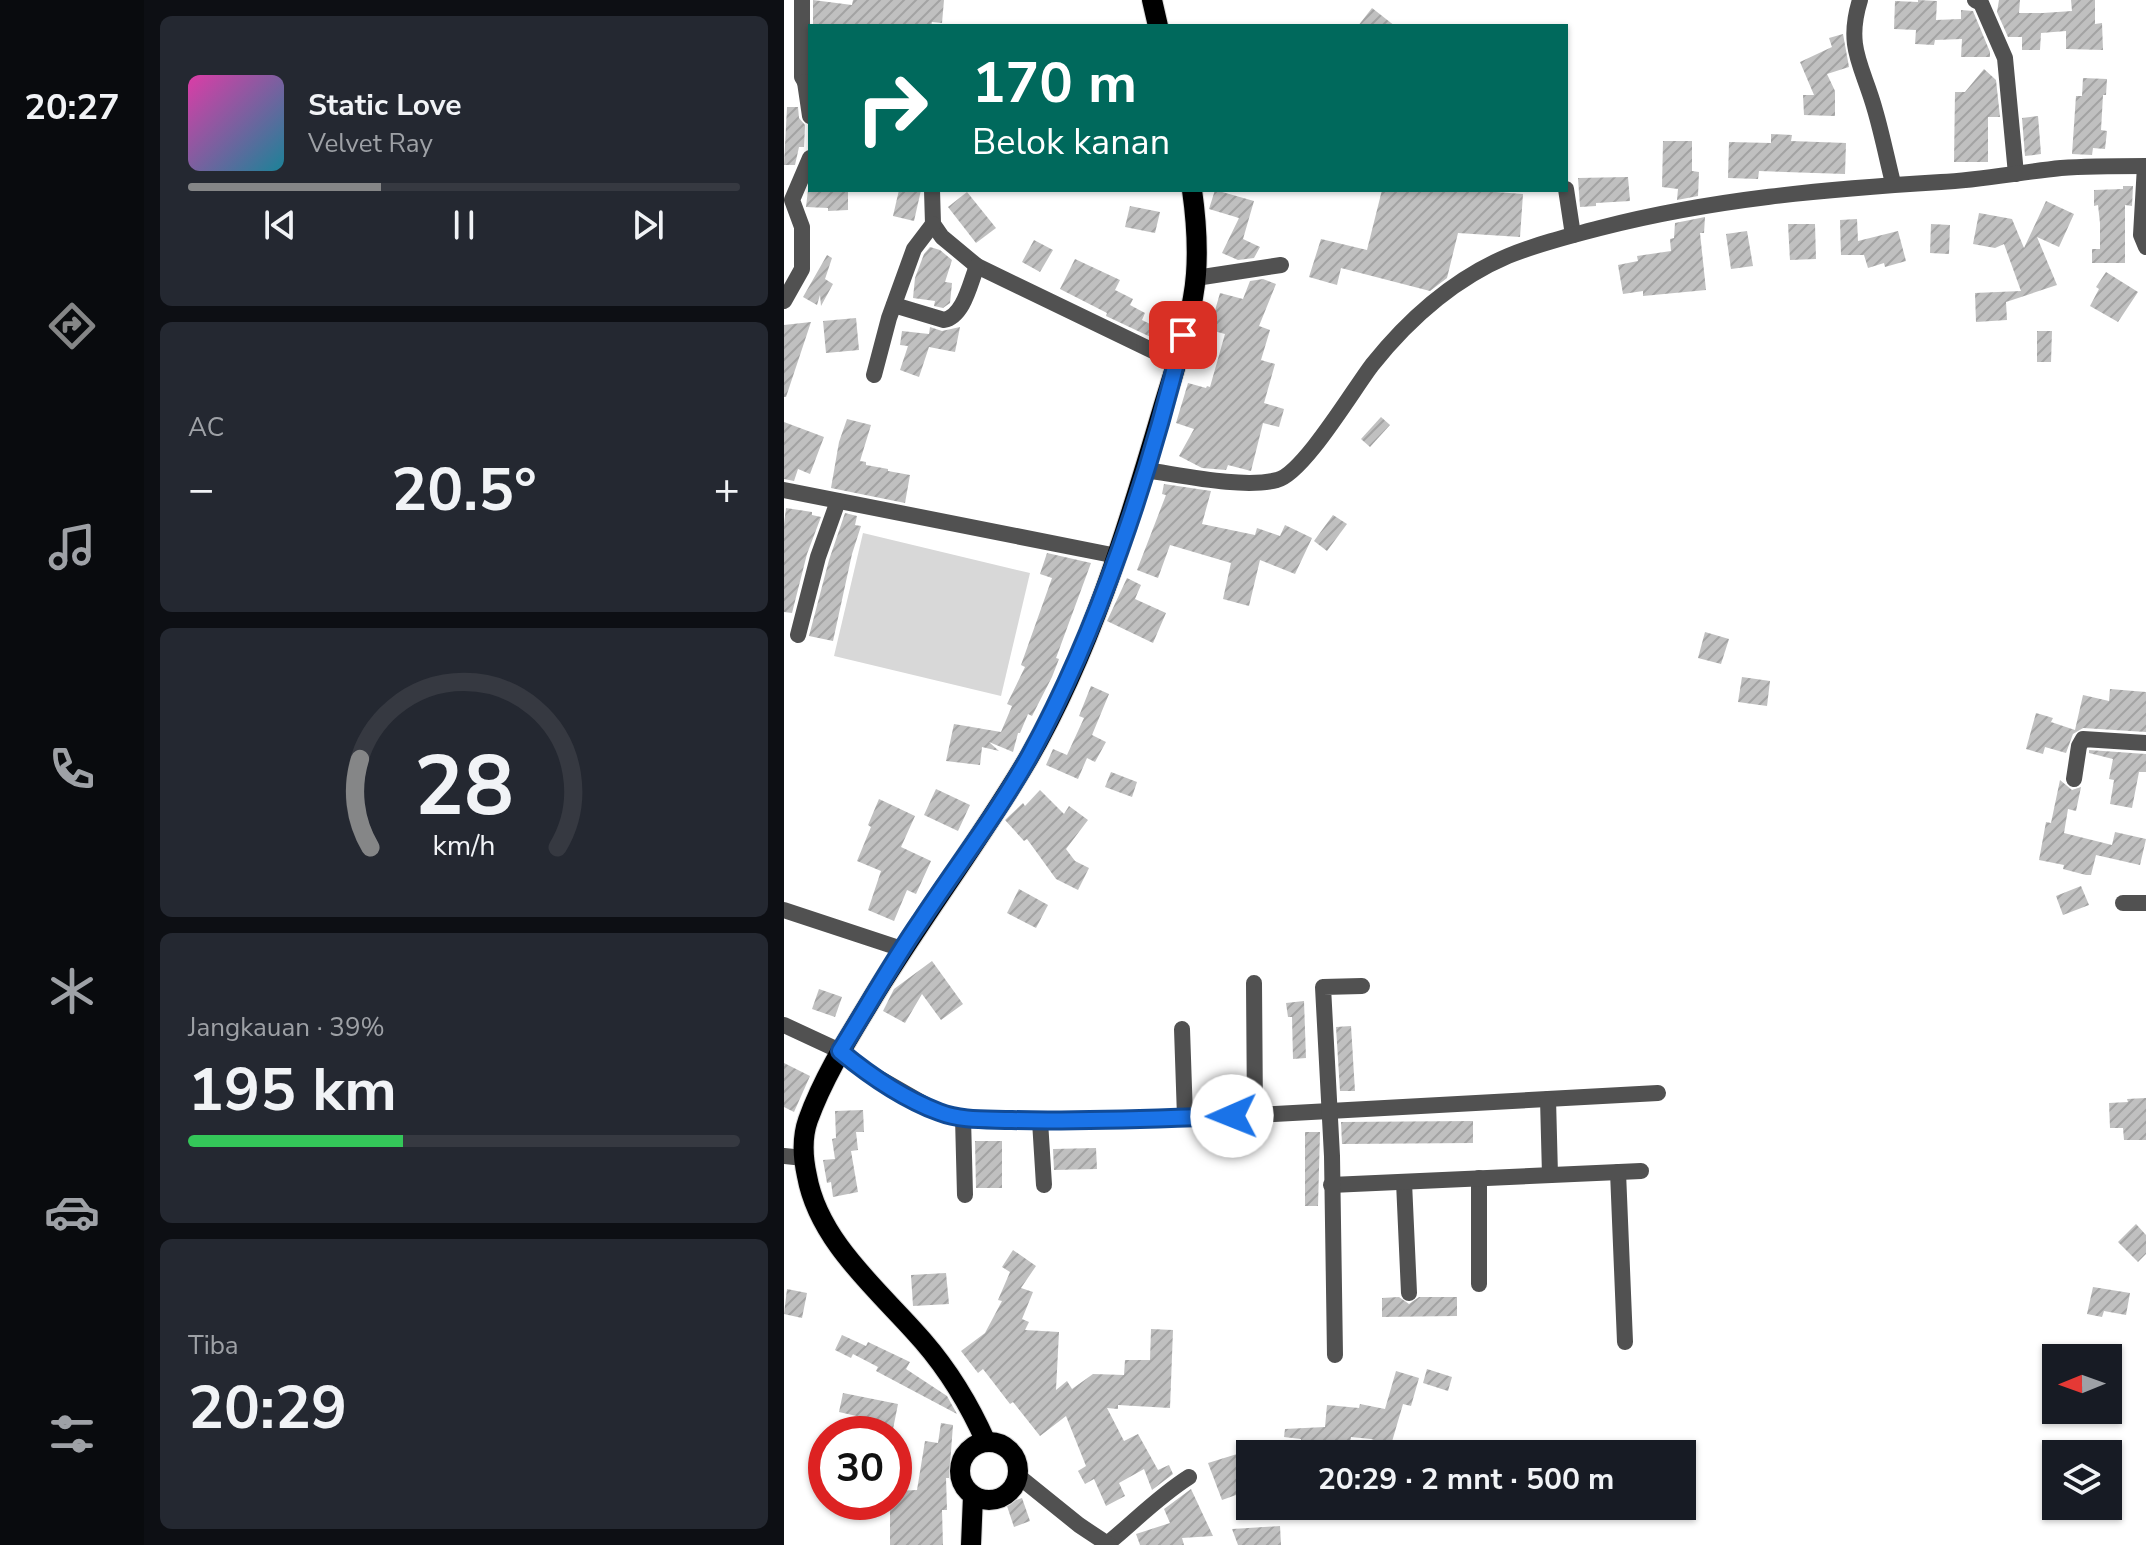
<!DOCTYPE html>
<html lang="id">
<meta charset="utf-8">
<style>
body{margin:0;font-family:"Nunito Sans",sans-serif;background:#242831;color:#f1f3f6;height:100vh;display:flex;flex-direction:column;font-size:30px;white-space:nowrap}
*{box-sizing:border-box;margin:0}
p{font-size:26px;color:#9ea1a6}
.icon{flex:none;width:44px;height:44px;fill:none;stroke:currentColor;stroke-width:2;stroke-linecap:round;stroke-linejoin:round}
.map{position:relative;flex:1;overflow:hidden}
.details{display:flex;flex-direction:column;gap:16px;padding:16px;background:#0d0f14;width:640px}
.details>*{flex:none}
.guide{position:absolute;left:24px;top:24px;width:760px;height:168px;border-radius:0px;box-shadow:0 2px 6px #0004;background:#00695c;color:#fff;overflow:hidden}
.needle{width:52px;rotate:269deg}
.buttons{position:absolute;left:1258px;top:1344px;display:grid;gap:16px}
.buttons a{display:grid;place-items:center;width:80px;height:80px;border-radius:0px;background:#171b24;box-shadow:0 2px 6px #0004;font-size:40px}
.speed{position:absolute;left:24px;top:1416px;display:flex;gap:16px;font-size:40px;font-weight:700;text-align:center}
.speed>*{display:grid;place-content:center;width:104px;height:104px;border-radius:50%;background:#171b24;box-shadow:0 2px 6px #0004;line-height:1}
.speed .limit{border:12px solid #d22;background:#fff;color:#111}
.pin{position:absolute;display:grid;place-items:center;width:68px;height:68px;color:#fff;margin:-34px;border-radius:16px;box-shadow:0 4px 12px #0006}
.me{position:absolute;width:88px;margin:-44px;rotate:269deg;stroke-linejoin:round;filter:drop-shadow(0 0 6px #0008)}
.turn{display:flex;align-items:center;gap:28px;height:168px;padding:0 32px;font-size:36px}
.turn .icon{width:104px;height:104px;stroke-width:2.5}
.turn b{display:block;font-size:56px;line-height:68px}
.big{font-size:60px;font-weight:700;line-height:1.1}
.details .card{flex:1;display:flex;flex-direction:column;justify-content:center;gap:12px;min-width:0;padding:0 28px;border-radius:12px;background:#242831}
.details .dial{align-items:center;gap:0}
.dial svg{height:208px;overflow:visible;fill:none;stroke:#363941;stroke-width:7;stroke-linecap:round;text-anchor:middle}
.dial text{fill:#f1f3f6;stroke:none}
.song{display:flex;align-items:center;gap:24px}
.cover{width:96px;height:96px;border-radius:12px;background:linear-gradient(135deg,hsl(320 70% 55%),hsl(190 70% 35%))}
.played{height:8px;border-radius:4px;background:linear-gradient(90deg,#858687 35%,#363941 35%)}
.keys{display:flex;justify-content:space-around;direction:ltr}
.heat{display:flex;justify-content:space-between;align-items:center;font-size:44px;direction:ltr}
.charge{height:12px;border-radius:6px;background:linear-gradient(90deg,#34c759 39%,#363941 0)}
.trip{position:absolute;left:452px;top:1440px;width:460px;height:80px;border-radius:0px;background:#171b24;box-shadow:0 2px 6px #0004;font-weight:700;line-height:80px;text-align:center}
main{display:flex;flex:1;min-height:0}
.tab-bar{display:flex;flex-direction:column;width:144px;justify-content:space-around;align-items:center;background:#090b0e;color:#9ea1a6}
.tab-bar .icon{width:56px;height:56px}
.tab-bar .selected{color:#858687}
.tab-bar b{font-size:36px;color:#f1f3f6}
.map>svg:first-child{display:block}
</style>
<main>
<nav class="tab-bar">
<b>20:27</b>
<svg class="icon selected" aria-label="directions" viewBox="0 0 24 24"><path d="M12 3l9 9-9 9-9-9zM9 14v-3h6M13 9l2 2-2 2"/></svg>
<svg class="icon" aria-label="music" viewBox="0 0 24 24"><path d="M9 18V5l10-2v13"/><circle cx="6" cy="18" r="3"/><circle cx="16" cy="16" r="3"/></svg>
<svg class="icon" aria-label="phone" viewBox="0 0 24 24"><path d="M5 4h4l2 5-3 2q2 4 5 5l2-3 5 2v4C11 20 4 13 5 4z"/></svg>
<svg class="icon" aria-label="climate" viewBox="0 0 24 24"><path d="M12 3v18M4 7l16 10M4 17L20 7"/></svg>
<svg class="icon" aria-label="car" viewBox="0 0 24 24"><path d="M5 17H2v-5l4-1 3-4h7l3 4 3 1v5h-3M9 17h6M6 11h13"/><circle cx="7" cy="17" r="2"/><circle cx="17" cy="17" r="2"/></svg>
<svg class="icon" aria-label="filters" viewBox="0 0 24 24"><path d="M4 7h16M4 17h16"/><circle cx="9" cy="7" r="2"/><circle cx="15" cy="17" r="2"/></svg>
</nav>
<section class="details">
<div class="card">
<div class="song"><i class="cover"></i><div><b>Static Love</b><p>Velvet Ray</p></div></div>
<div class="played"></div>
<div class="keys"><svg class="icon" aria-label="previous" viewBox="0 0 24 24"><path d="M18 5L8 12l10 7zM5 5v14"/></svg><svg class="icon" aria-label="pause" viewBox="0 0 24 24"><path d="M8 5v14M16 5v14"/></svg><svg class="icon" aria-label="next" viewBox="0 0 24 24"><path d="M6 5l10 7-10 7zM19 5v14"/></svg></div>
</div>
<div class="card"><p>AC</p>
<div class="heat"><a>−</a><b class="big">20.5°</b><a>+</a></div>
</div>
<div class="card dial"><svg viewBox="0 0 100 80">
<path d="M14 69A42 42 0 1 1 86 69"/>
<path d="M14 69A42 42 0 0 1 10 35" stroke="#858687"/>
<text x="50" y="56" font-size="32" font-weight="700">28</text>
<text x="50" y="72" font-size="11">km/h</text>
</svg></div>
<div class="card"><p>Jangkauan · 39%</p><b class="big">195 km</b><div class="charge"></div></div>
<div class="card"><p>Tiba</p><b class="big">20:29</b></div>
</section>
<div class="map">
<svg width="1362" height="1545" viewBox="0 0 1362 1545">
<defs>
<pattern id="building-hatch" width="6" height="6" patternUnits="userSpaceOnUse" patternTransform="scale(2)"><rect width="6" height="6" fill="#c0c0c0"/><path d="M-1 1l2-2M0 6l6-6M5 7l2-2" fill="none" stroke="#a3a3a3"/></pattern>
</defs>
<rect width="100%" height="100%" fill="#fff"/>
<polygon fill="#d8d8d8" points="79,533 246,573 217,696 50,656"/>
<g fill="url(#building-hatch)">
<polygon points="29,0 68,5 69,0 160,0 158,23 148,22 147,26 29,26"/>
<polygon points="1134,0 1153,1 1152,20 1177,19 1177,10 1189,11 1206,52 1206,57 1177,57 1178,39 1151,40 1150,45 1131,44 1132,30 1110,29 1111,1 1134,2"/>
<polygon points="1215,0 1236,0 1235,13 1259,13 1288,11 1287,0 1311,0 1311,24 1318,23 1319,50 1282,49 1282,31 1257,33 1256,50 1238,50 1238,37 1224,37 1213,12"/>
<polygon points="588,8 611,26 574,26"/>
<polygon points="1059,34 1065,67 1043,74 1051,91 1051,116 1020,115 1019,95 1030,95 1016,62 1048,47 1045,38"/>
<polygon points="1200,69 1212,80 1216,117 1204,117 1204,162 1170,162 1171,92 1181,92"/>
<polygon points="1299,78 1323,79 1322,95 1319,95 1317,130 1323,131 1321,149 1309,148 1308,155 1288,154 1292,96 1298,96"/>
<polygon points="3,107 14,107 15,118 21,125 20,147 15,147 11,165 0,165"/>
<polygon points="1254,116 1257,154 1241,156 1238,118"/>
<polygon points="987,134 1008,135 1007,141 1062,143 1061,174 975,171 974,179 944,178 945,142 987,143"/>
<polygon points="879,141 908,141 908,171 915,172 914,196 893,200 894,189 878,187"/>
<polygon points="844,177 846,201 812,203 812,206 796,207 794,178"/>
<polygon points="1339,186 1349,186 1348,206 1341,205 1341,263 1308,263 1308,249 1316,249 1316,223 1314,205 1310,206 1310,190 1339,189"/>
<polygon points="24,190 64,190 64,210 44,211 44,208 22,207"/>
<polygon points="115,190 137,190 130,221 109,216"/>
<polygon points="431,190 470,201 459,239 476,247 470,258 454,260 438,253 455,218 425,209"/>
<polygon points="598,190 685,190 739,194 736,237 674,233 663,278 646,291 557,268 553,285 525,277 537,239 583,250"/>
<polygon points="183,192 212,228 192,243 164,207"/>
<polygon points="1262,201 1290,214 1275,247 1253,237 1273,285 1222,302 1223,320 1192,322 1191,293 1237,291 1220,244 1211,248 1189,244 1195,213 1228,219 1240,248"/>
<polygon points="346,206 376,212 371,233 341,227"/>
<polygon points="921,217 920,233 916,233 922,290 859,296 859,291 839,294 834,265 854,261 853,256 887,251 886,239 890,238 891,223"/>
<polygon points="1073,219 1074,241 1114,231 1122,261 1101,267 1100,263 1084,268 1080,255 1057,255 1056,220"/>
<polygon points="1004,224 1031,224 1032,259 1006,260"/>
<polygon points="1147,224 1166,225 1165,254 1146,253"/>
<polygon points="963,231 969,266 947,269 942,234"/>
<polygon points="250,240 269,250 256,272 238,262"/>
<polygon points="146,247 156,250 168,260 161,282 168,283 166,303 159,308 150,306 151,301 129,298 131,278 140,254"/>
<polygon points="43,255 48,258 41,279 49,284 37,306 36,295 33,305 19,297"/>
<polygon points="291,259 336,280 331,290 349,299 346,305 361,313 358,320 378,330 373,340 322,316 323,313 276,289"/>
<polygon points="1322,272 1354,292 1334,322 1306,306 1315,289 1312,287"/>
<polygon points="479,279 492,284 475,326 486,330 477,360 491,364 480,403 500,409 495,427 479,423 467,471 444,465 442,470 418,468 395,456 410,429 392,423 404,383 422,388 423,386 426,387 441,334 419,328 424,313 430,314 436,293 459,299 466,281"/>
<polygon points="72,318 75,350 42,353 39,321"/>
<polygon points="27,322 2,397 0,397 0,325"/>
<polygon points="146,327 158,331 176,327 171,352 145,347 135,377 116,370 124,346 116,345 118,331 145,334"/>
<polygon points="1253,331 1268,331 1267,362 1253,362"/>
<polygon points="597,417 606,425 586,447 577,439"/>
<polygon points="63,419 87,425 76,461 82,462 82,465 104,469 104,471 126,475 121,503 47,488 55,442"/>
<polygon points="0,422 40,437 26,474 14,469 10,481 0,479"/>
<polygon points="380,484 427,491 418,524 471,535 473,528 496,536 501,525 528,538 511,574 476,560 465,606 439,599 447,563 386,545 374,578 353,570 382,495 378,494"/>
<polygon points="2,508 28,512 28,515 37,517 23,554 8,613 0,612 0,524"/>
<polygon points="61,513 73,516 71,525 77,526 68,554 49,641 25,636 45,560"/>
<polygon points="549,515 563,524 543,551 530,541"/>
<polygon points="263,553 307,563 272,658 275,659 268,677 248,716 244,714 236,733 234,733 229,752 205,742 215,751 198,747 196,765 162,761 170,724 217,732 228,706 223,704 241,667 237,665 268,578 256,574"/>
<polygon points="343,578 357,585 351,599 382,613 369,643 323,621"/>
<polygon points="921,632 945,639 937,664 914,658"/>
<polygon points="958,677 986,681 983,706 954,702"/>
<polygon points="307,686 325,694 308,735 322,742 311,762 303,758 294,779 262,765 269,749 283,755 300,718 295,716"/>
<polygon points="1326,689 1362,692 1362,732 1299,728 1289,734 1282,753 1261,747 1259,754 1242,749 1252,713 1269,718 1267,722 1291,730 1299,695 1325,701"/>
<polygon points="1305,750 1362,754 1362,772 1355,772 1348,808 1326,804 1330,780 1325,779 1329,759 1305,753"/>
<polygon points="327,772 353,782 348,797 321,787"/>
<polygon points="1276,780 1288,790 1297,787 1292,811 1284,809 1280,833 1328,845 1331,832 1362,839 1356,865 1312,855 1307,875 1302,875 1279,869 1280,865 1255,860 1262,822 1267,823"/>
<polygon points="152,789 186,805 174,831 140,815"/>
<polygon points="256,790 280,814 285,806 304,820 282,849 291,861 305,868 294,890 272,879 243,839 240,841 221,820 239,803 241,806"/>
<polygon points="95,799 131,816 117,847 147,861 132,894 123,890 110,921 84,910 97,871 73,861 87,827 84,825"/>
<polygon points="1297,886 1305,905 1279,915 1272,896"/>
<polygon points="235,889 264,905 252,928 223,913"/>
<polygon points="148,961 179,1004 157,1020 138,994 121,1023 99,1011 110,989"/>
<polygon points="35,989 58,997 51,1017 28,1009"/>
<polygon points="520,1001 522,1058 509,1059 508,1017 504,1017 502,1003"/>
<polygon points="567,1026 571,1091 556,1091 552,1027"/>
<polygon points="0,1063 26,1076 10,1112 0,1107"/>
<polygon points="1362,1098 1362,1140 1340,1140 1339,1128 1326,1128 1325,1103 1344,1102 1343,1099"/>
<polygon points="79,1110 80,1132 72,1132 74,1150 67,1151 74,1192 49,1197 47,1182 43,1183 39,1160 51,1159 48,1139 52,1138 51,1111"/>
<polygon points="689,1121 689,1143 558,1144 557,1122"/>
<polygon points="521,1132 536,1132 534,1206 521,1206"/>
<polygon points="191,1141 218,1141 218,1188 192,1188"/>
<polygon points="312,1148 313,1169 270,1170 269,1149"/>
<polygon points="1352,1224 1362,1235 1362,1254 1354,1262 1334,1242"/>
<polygon points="229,1250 252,1266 237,1288 249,1292 238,1319 245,1322 241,1330 275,1332 272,1390 283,1381 288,1389 309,1374 340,1375 341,1360 366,1360 367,1329 389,1330 386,1408 334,1405 334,1409 323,1408 340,1441 354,1434 374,1470 385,1465 389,1474 368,1490 360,1469 335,1483 341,1496 322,1506 310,1479 301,1484 294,1471 302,1466 282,1416 256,1436 229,1402 226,1404 199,1369 194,1373 177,1351 201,1333 218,1301 214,1300 226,1272 218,1267"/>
<polygon points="162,1273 165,1304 129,1306 127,1275"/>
<polygon points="1309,1287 1346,1293 1342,1315 1320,1311 1318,1317 1303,1314"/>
<polygon points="3,1289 23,1293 18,1318 0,1314"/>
<polygon points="615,1297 625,1304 635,1297 673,1297 673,1316 598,1317 598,1298"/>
<polygon points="58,1335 82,1346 84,1342 126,1362 122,1369 163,1396 173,1414 92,1371 94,1367 69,1354 67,1358 51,1350"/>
<polygon points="643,1369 668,1377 664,1391 639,1383"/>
<polygon points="612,1371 635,1378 627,1406 619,1404 607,1445 587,1439 567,1437 566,1443 536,1440 536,1454 517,1454 517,1439 500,1437 501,1429 541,1427 543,1405 575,1408 576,1404 601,1409"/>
<polygon points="59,1393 114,1404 108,1434 87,1434 90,1420 55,1412"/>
<polygon points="157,1423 169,1425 165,1478 162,1478 163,1510 158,1510 159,1545 106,1545 106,1502 110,1502 110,1491 133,1490 141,1441 154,1443"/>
<polygon points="466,1450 466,1490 438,1500 424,1463"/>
<polygon points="407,1489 429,1536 398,1538 400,1545 356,1545 352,1534 386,1523 380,1509"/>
<polygon points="238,1498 246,1521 230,1527 222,1503"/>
<polygon points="496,1526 497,1545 454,1545 448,1529"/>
</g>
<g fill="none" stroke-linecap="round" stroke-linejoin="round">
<defs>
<g id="primary">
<polyline points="368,0 374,26"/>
<path d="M202,1442C186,1406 165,1371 139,1341C97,1292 35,1243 23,1176C19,1158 18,1137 24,1120C38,1081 61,1043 83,1007C133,923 194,844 244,759C306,652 343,530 378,411C390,370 409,317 412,274C414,246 412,218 408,190"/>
<circle cx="205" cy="1471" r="29"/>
<polyline points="187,1545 189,1496"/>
</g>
</defs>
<use href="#primary" stroke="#dbdbdb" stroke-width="22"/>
<g stroke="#515151" stroke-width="16">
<polyline points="18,0 18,77 21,82 26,84"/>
<path d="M1076,0C1061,48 1079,66 1091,110C1098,134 1103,159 1109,183"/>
<polyline points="1191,0 1197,3 1221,58 1232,174"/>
<polyline points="21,82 26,116"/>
<polyline points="1361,166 1357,235 1362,247"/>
<polyline points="782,189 789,235"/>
<polyline points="148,190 149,224 158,237 193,266 392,362"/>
<polyline points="412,278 497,265"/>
<polyline points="0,301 18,269 18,227 8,200 26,158"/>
<path d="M110,305L160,320C180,316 186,283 193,266"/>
<polyline points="90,375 105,318 130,249 149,224"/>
<path d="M361,470C397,475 459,489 493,480C519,474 569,390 588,365C624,320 670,279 724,256C753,244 785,236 816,228C928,199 1042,189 1157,182C1197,180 1237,172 1277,168C1305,166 1334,166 1362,166"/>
<polyline points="0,490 333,556"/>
<polyline points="14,635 34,557 54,501"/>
<polyline points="1290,779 1295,746 1299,739 1362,743"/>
<polyline points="1339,903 1362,903"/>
<polyline points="0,910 118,949"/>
<polyline points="470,983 471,1115"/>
<polyline points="0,1025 56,1051 79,1069 154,1112 179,1118 256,1121 471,1115 874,1093"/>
<polyline points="398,1029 401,1117"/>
<polyline points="764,1099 766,1175"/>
<polyline points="179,1118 181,1195"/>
<polyline points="256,1121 260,1185"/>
<polyline points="0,1156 20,1158"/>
<polyline points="834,1172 841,1342"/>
<polyline points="695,1178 695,1284"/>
<polyline points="620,1182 625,1293"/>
<polyline points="547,1185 857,1171"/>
<polyline points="551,1355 548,1156 539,987 578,986"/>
<path d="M323,1544C351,1521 375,1496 405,1477"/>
</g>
<polyline stroke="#515151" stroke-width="16" points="233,1475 295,1525 325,1545"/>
<use href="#primary" stroke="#000" stroke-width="20"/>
</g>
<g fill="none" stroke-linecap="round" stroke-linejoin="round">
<defs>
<path id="route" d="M399,335C366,474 314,630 246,755C214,813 172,867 136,922C107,964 83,1008 56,1051C85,1075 120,1099 155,1112C178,1121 203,1119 228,1120C301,1122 375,1118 448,1116"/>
</defs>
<use href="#route" stroke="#114b97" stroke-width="20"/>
<use href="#route" stroke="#1a73e8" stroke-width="14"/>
</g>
</svg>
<div class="buttons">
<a><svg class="needle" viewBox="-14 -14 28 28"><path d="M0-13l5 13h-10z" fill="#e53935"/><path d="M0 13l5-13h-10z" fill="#9ea1a6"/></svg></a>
<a><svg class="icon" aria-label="layers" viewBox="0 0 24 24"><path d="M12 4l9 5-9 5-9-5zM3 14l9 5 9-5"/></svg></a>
</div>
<div class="speed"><div class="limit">30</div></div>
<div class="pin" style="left:399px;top:335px;background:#d93025"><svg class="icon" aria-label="arrive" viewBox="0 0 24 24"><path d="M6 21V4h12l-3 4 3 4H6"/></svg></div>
<svg class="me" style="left:448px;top:1116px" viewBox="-20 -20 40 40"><circle r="19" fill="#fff"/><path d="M0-13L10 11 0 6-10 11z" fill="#1a73e8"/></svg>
<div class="trip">20:29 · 2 mnt · 500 m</div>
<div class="guide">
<div class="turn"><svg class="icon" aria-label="right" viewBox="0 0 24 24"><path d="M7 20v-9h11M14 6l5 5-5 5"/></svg><div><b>170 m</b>Belok kanan</div></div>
</div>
</div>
</main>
